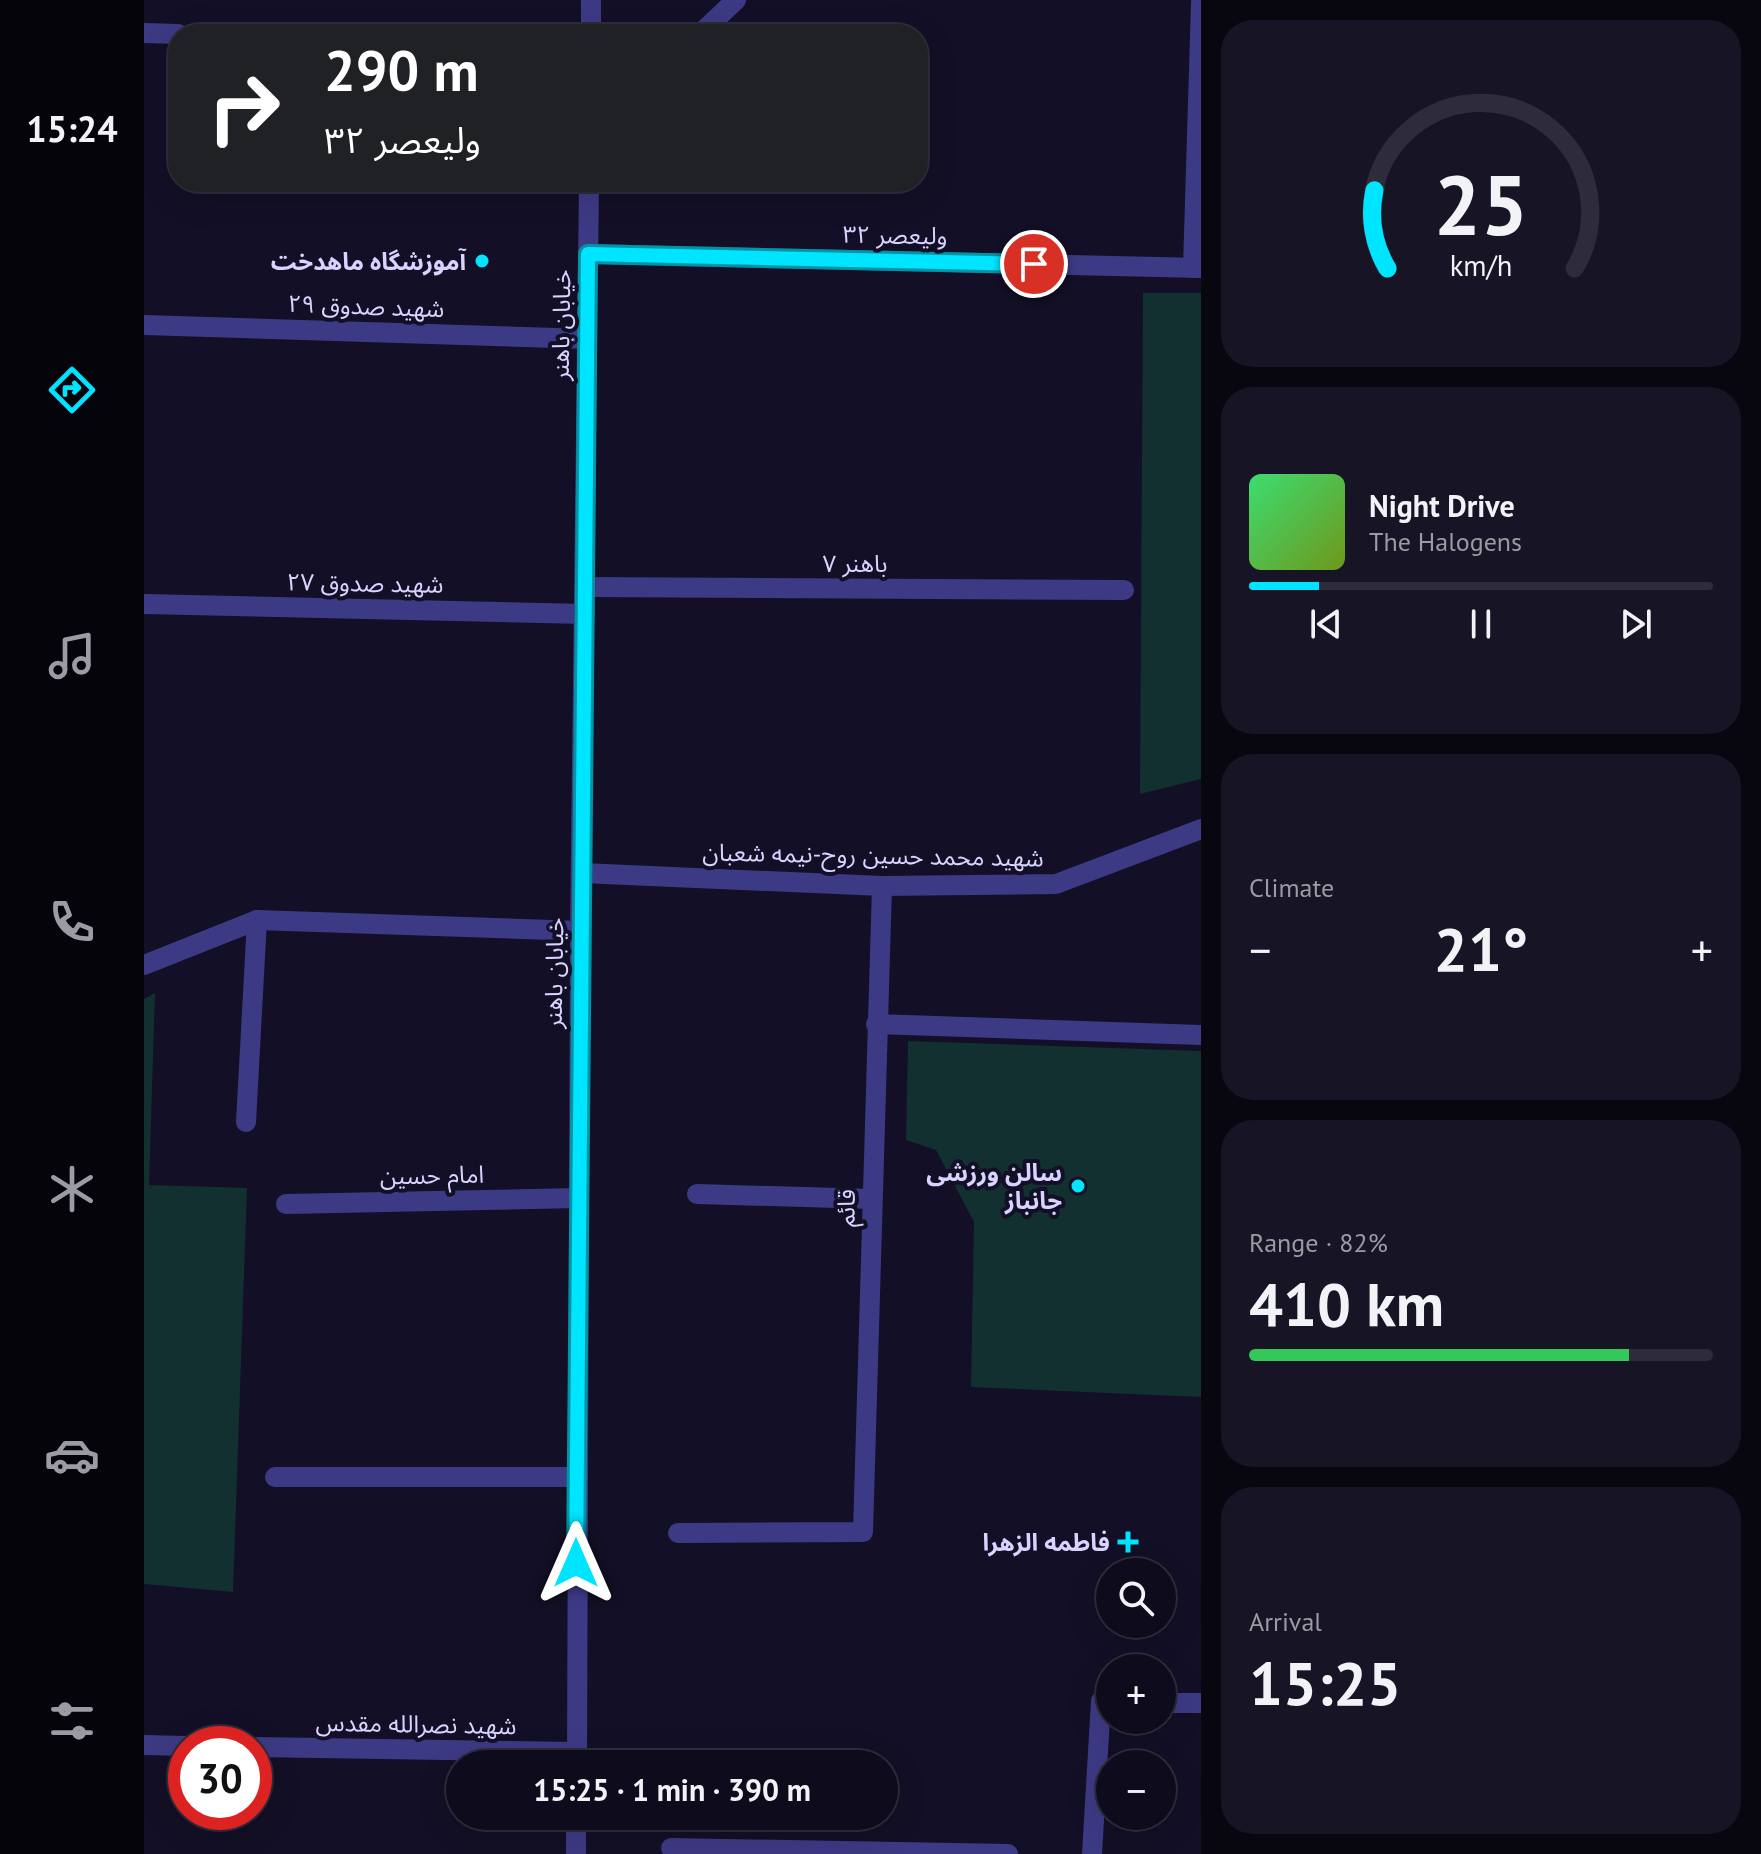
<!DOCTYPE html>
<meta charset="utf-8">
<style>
body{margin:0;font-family:"PT Sans","Noto Sans Arabic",sans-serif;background:#171425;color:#f1f3f6;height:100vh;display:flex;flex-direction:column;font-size:30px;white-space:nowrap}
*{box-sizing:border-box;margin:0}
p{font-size:26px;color:#9b9ba3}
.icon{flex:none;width:44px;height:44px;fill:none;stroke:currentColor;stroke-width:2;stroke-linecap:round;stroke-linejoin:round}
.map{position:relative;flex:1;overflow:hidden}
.details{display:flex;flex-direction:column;gap:20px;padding:20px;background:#08060f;width:560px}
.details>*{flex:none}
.guide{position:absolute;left:24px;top:24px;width:760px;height:168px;border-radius:32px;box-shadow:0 8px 32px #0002,0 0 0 2px #2e2b3b;background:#202124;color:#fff;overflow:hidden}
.buttons{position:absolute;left:952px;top:1558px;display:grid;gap:16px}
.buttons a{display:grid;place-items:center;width:80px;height:80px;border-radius:50%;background:#0e0b1c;box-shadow:0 8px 32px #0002,0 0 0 2px #2e2b3b;font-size:40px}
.speed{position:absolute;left:24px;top:1726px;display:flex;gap:16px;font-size:40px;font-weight:700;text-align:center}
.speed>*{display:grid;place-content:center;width:104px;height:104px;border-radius:50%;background:#0e0b1c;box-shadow:0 8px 32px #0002,0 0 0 2px #2e2b3b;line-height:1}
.speed .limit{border:12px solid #d22;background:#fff;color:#111}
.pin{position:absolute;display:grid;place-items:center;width:68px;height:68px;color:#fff;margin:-34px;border:4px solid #fff;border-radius:50%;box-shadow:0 2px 8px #0007}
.me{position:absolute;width:88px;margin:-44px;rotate:0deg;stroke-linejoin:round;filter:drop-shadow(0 0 6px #0008)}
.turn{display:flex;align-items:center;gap:28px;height:168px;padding:0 24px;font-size:36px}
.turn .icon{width:104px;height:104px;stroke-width:2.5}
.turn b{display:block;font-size:56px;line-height:68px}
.big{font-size:60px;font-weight:700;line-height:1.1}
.details .card{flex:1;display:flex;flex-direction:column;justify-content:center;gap:12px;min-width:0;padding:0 28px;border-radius:32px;background:#171425}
.details .dial{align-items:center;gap:0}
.dial svg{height:208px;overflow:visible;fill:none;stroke:#2e2b3b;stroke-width:7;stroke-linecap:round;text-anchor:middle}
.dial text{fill:#f1f3f6;stroke:none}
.song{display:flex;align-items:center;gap:24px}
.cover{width:96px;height:96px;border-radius:12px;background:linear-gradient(135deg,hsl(140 70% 55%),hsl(80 70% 35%))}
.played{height:8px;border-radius:4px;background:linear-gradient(90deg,#00e5ff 15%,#2e2b3b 15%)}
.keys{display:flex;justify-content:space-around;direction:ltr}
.heat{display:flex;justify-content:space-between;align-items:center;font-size:44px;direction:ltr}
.charge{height:12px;border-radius:6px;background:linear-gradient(90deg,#34c759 82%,#2e2b3b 0)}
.trip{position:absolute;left:302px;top:1750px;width:452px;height:80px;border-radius:40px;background:#0e0b1c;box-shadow:0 8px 32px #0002,0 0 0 2px #2e2b3b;font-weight:700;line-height:80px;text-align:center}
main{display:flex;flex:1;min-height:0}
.tab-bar{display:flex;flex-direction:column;width:144px;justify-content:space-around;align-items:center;background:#06040b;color:#9b9ba3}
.tab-bar .icon{width:56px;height:56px}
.tab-bar .current{color:#00e5ff}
.tab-bar b{font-size:36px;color:#f1f3f6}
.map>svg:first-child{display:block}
</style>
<main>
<nav class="tab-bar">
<b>15:24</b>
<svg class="icon current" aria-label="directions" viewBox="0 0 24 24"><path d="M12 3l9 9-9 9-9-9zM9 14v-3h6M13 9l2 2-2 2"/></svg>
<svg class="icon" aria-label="music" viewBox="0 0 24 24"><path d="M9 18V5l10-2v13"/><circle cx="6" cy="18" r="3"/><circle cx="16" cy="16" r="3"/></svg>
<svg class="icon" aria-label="phone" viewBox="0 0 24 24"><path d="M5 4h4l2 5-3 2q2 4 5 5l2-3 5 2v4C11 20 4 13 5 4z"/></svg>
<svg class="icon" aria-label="climate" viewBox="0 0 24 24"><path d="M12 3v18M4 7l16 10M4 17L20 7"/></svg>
<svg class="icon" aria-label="car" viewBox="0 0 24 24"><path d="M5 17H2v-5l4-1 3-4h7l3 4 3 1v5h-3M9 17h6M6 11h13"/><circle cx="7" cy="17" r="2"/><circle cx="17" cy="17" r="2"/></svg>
<svg class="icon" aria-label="filters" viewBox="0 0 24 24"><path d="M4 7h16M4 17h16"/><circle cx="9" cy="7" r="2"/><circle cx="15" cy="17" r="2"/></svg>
</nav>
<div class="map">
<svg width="1057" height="1854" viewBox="0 0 1057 1854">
<rect width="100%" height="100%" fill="#130f26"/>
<g fill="#12302f">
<polygon points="999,293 1057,293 1057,779 996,794"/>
<polygon points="11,993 5,1185 103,1188 89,1592 0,1584 0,999"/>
<polygon points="764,1041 1057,1051 1057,1397 827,1387 830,1222 792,1150 762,1140"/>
</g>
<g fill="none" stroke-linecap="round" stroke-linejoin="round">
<g stroke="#3d3a85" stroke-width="20">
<polyline points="0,33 34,34"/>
<polyline points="447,34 447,0"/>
<polyline points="556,34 592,0"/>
<polyline points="444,254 1057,268"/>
<polyline points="1049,268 1057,3"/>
<polyline points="0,325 443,339"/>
<polyline points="441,587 980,590"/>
<polyline points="0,604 441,614"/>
<polyline points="438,873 738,886 912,884 1057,829"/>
<polyline points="0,965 113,920 436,931"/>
<polyline points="732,1024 1057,1035"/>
<polyline points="102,1122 113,920"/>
<polyline points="553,1194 728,1199"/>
<polyline points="142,1204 435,1198"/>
<polyline points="131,1477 432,1477"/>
<polyline points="534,1533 719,1532 738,886"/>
<polyline points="1018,1703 1057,1703"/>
<polyline points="0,1745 42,1746"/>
<polyline points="110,1747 433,1752"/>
<polyline points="433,1764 436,931 445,182"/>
<polyline points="527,1848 864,1854"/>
<polyline points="432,1854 432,1816"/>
<polyline points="948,1854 957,1701 966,1702"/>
</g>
</g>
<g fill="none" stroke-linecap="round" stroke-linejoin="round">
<defs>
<polyline id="route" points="432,1563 444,254 890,264"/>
</defs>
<use href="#route" stroke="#0095a6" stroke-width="20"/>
<use href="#route" stroke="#00e5ff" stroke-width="14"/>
</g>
<g fill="#00e5ff" stroke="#130f26" stroke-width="3">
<circle cx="338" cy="261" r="8"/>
<circle cx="934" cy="1186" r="8"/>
<path d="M980 1530h8v8h8v8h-8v8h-8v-8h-8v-8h8z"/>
</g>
<g text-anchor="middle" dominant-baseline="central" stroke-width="8" stroke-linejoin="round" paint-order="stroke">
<g font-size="24" fill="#d9d4ff" stroke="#130f26">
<text transform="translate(751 235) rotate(1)">ولیعصر ۳۲</text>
<text transform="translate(222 306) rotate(2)">شهید صدوق ۲۹</text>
<text transform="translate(417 325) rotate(-89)">خیابان باهنر</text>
<text x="711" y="563">باهنر ۷</text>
<text transform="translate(221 583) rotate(1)">شهید صدوق ۲۷</text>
<text transform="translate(729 855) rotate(1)">شهید محمد حسین روح-نیمه شعبان</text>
<text transform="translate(410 973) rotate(-89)">خیابان باهنر</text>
<text transform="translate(288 1175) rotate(-1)">امام حسین</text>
<text transform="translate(702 1208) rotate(-89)">قائم</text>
<text transform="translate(272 1724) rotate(1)">شهید نصرالله مقدس</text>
</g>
<g font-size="24" font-weight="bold" fill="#d9d4ff" stroke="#130f26" text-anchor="end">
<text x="322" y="261">آموزشگاه ماهدخت</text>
<text x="918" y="1172">سالن ورزشی<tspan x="918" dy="28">جانباز</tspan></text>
<text x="966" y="1542">فاطمه الزهرا</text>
</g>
</g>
</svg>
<div class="buttons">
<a><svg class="icon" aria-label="search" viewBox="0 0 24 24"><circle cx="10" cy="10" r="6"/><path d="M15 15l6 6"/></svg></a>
<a>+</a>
<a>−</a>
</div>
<div class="speed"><div class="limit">30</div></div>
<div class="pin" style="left:890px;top:264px;background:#d93025"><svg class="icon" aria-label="arrive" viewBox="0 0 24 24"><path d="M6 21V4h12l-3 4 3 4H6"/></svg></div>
<svg class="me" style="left:432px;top:1563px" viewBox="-20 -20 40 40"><path d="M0-17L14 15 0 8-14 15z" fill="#00e5ff" stroke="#fff" stroke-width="4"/></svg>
<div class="trip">15:25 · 1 min · 390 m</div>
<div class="guide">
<div class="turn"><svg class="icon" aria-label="right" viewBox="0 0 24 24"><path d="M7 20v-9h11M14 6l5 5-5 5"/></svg><div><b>290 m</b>ولیعصر ۳۲</div></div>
</div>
</div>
<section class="details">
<div class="card dial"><svg viewBox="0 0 100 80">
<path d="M14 69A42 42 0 1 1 86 69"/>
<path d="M14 69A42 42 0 0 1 9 39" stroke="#00e5ff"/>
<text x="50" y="56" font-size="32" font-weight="700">25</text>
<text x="50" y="72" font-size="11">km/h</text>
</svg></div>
<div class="card">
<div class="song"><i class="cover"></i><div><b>Night Drive</b><p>The Halogens</p></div></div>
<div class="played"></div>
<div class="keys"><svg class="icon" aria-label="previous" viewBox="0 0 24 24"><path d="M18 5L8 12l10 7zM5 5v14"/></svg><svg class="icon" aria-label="pause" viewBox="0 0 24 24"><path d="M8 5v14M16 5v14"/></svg><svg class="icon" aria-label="next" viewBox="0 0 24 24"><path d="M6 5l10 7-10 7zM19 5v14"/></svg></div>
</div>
<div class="card"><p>Climate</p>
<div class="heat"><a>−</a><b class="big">21°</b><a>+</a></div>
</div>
<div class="card"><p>Range · 82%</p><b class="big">410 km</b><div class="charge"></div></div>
<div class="card"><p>Arrival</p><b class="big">15:25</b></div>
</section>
</main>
